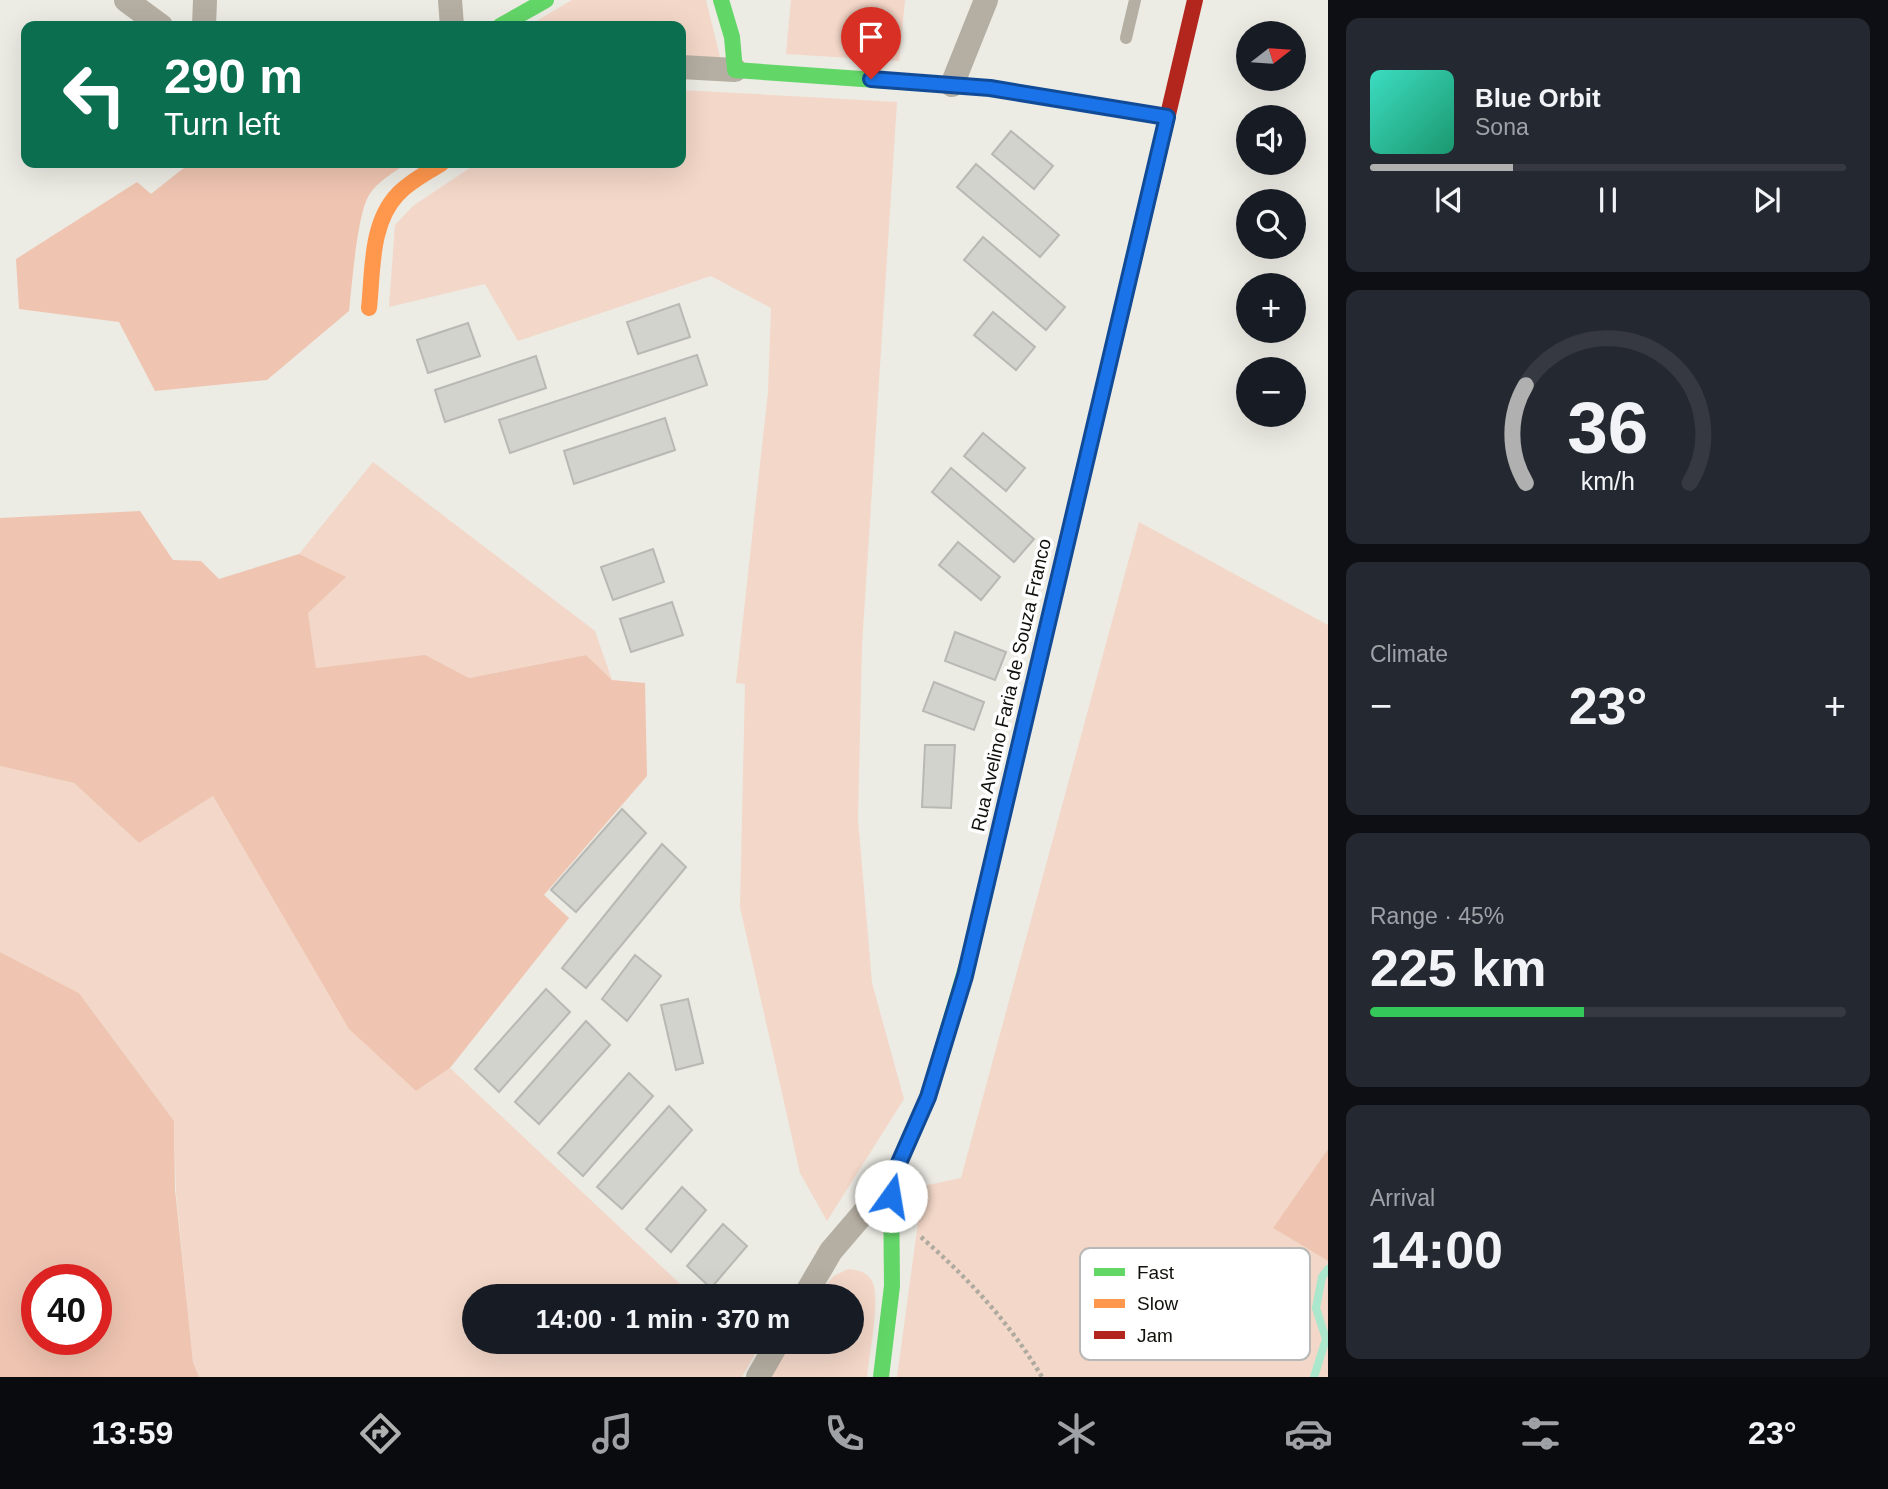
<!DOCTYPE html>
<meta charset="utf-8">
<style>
body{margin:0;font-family:Arial,sans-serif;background:#242831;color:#f1f3f6;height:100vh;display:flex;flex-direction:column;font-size:26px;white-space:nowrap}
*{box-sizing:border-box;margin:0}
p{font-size:23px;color:#9ea1a6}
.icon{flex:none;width:38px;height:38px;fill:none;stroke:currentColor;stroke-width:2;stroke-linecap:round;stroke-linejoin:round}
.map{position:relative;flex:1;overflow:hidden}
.panel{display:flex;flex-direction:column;gap:18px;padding:18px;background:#0d0f14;width:560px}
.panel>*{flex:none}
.banner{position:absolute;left:21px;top:21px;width:665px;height:147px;border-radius:14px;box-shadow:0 7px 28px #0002;background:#0b6e4f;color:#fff;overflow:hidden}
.needle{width:46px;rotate:73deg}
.fabs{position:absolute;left:1236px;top:21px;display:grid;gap:14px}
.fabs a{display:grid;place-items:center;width:70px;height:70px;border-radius:50%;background:#171b24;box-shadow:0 7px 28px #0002;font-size:35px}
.speed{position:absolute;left:21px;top:1264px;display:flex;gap:14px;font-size:35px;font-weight:700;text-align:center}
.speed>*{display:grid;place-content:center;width:91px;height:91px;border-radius:50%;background:#171b24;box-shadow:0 7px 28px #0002;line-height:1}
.speed .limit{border:10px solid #d22;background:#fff;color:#111}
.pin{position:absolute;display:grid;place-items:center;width:60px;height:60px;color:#fff;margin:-72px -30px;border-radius:50% 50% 50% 0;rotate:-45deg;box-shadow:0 0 7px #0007}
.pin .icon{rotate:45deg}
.me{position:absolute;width:77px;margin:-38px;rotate:13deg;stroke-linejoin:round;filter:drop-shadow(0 0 5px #0008)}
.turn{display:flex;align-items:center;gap:24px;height:147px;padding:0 28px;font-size:32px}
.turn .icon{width:91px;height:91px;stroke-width:2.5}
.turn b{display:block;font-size:49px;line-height:60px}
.big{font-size:52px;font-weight:700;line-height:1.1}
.panel .card{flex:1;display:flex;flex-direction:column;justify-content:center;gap:10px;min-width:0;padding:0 24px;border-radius:14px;background:#242831}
.panel .dial{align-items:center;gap:0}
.dial svg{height:182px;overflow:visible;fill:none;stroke:#363941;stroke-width:7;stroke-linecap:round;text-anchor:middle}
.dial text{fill:#f1f3f6;stroke:none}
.song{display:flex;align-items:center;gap:21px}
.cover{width:84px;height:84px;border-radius:10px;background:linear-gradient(135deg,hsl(170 70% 55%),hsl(160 70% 35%))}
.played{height:7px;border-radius:4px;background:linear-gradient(90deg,#afb0af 30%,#363941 30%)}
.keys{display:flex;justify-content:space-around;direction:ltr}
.heat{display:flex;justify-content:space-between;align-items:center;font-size:38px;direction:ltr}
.charge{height:10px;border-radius:5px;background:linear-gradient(90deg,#34c759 45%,#363941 0)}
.trip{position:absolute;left:462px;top:1284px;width:402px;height:70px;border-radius:35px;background:#171b24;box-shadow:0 7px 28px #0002;font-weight:700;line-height:70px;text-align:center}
.dock{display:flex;height:112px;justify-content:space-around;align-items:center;background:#090b0e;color:#9ea1a6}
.dock .icon{width:49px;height:49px}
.dock .active{color:#afb0af}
.dock b{font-size:32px;color:#f1f3f6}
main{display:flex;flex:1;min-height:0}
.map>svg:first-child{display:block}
</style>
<main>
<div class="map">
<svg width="1328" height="1377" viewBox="0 0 1328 1377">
<rect width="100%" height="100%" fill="#ecebe4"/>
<g fill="#f3d7c8">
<polygon points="572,0 706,0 720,57 681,58 681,26 528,26"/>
<polygon points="791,0 905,0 899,61 786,54"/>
<polygon points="681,90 897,102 862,645 858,819 872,983 904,1099 827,1221 800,1173 740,907 745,684 736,683 768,392 771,308 711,276 518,341 485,284 389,307 395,225 413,206 477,163 681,163"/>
<polygon points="373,462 595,631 612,680 586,655 469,678 425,656 316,668 299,554"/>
<polygon points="1139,522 1328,625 1328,1149 1273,1228 1328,1261 1328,1377 897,1377 923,1186 961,1178"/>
<polygon points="0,766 74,783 139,843 213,796 350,1029 416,1091 450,1068 694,1297 474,1297 474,1342 743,1342 755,1354 742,1377 199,1377 193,1362 176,1193 174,1121 79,993 0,952"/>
<path d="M848,1269C858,1270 867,1272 872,1281C881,1297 869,1356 867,1377H770L790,1342H852V1297H815L834,1276Z"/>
</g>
<g fill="#efc5b1" fill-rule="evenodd">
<path d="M190,163H407C394,172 377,182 369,195C357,215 352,285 349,311L267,380L155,391L119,322L19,309L16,259L137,182L151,194Z"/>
<polygon points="140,511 173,560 201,561 219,579 299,554 346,577 308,613 316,668 425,655 469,678 586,655 612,680 645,683 647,776 544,895 569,918 450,1068 416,1091 349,1029 213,796 139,843 74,783 0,766 0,518"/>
<path d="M0,952L79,993L174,1121L175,1189L193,1362L199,1377H0ZM37,1279H96V1339H37Z"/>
<polygon points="1328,1149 1328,1261 1273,1228"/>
</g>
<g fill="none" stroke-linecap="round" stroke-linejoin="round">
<polyline stroke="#aae7cc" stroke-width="8" points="1314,1377 1326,1339 1316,1308 1322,1277 1328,1269"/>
</g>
<g fill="#d2d3cd" stroke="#b8b8b4" stroke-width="2">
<polygon points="1011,131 1053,166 1034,189 992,154"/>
<polygon points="976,164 1059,235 1040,257 957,187"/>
<polygon points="983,237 1065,307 1046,330 964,260"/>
<polygon points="679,304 690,337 638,354 627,322"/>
<polygon points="993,312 1035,347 1016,370 974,335"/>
<polygon points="468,323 480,356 428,373 417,340"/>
<polygon points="697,355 707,385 510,453 499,420"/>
<polygon points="536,356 546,388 445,422 435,390"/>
<polygon points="665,418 675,450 574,484 564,451"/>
<polygon points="983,433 1025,468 1006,491 964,456"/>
<polygon points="951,468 1034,539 1014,562 932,492"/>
<polygon points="958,542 1000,577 981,600 939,565"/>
<polygon points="653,549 664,582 613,600 601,567"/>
<polygon points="672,602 683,635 631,652 620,619"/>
<polygon points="955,632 1006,652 995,680 945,661"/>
<polygon points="934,682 984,702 974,730 923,711"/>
<polygon points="925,745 955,745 951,808 922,807"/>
<polygon points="622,809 646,833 576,912 551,890"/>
<polygon points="662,844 686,867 586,988 562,968"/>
<polygon points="635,955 661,976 627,1021 602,999"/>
<polygon points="546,989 570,1012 499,1092 475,1069"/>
<polygon points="688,999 703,1063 676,1070 661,1005"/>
<polygon points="586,1021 610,1045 539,1124 515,1102"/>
<polygon points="629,1073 653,1096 583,1176 558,1153"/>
<polygon points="669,1106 692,1130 622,1209 597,1187"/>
<polygon points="682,1187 706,1210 671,1252 646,1229"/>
<polygon points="723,1224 747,1246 711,1288 687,1266"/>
</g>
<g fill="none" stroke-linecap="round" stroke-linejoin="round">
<path stroke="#afaaa0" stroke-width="4.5" stroke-dasharray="3.5 3.5" stroke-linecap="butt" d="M921,1237C968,1278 1010,1323 1042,1377"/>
<polyline stroke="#b5aea2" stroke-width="12" points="1126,38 1135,0"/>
<g stroke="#b5aea2" stroke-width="24">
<polyline points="126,0 161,26"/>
<polyline points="450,0 452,26"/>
<polyline points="204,26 205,0"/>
<polyline points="681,67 735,70"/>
<polyline points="952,85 986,0"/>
<polyline points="804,1297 831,1251 891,1181"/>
<polyline points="758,1377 778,1342"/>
</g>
<g stroke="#63d668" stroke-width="16">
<polyline points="721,0 732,37 735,70 990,88 1072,101"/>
<polyline points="500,26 546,0"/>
<polyline points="1052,606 1138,242"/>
<polyline points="881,1377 892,1286 891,1181 928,1097 970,954"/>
</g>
<g stroke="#ff974d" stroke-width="16">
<polyline points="1072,101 1167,117"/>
<path d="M369,308C373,271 370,223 398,194C410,181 427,173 442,163"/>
<polyline points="970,954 1052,606"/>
</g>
<polyline stroke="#b3261e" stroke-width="16" points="1138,242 1195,0"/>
</g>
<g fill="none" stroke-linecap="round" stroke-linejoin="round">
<defs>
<polyline id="route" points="871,79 990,88 1167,117 965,976 928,1097 891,1181 891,1196"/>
</defs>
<use href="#route" stroke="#114b97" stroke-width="18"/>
<use href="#route" stroke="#1a73e8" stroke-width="12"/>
</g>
<g text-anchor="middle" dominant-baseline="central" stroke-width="7" stroke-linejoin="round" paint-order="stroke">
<g font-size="19" fill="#11110c" stroke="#fff">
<text transform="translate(1011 685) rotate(-77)">Rua Avelino Faria de Souza Franco</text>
</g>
</g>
<rect x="1080" y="1248" width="230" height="112" rx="10" fill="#fff" stroke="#b8b8b6" stroke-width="2"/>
<rect x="1094" y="1268" width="31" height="8" fill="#63d668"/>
<rect x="1094" y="1299" width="31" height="9" fill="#ff974d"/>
<rect x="1094" y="1331" width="31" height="8" fill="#b3261e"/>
<g font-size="19" fill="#11110c">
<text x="1137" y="1279">Fast</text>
<text x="1137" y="1310">Slow</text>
<text x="1137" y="1342">Jam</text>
</g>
</svg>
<div class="fabs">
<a><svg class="needle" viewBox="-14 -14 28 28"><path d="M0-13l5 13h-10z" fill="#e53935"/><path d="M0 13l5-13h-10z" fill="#9ea1a6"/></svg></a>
<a><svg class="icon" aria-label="sound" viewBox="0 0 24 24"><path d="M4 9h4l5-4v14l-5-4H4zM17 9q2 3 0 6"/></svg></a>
<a><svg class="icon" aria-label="search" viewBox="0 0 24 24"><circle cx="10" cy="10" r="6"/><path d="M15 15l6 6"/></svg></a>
<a>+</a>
<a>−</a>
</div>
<div class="speed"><div class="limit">40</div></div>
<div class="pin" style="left:871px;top:79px;background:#d93025"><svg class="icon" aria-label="arrive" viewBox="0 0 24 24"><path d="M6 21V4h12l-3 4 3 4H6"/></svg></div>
<svg class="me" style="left:891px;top:1196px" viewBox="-20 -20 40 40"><circle r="19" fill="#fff"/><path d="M0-13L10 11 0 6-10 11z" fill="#1a73e8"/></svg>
<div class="trip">14:00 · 1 min · 370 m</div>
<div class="banner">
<div class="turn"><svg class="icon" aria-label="left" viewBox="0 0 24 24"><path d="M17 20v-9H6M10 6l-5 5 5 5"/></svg><div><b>290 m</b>Turn left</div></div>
</div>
</div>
<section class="panel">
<div class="card">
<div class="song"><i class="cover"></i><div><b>Blue Orbit</b><p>Sona</p></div></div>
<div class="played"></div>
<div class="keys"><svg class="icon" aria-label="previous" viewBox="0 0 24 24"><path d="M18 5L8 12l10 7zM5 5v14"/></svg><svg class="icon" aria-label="pause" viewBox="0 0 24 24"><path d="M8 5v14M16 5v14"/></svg><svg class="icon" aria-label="next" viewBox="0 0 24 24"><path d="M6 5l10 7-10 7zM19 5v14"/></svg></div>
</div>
<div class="card dial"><svg viewBox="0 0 100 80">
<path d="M14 69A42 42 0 1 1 86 69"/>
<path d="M14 69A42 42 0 0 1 14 26" stroke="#afb0af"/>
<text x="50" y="56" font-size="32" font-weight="700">36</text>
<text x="50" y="72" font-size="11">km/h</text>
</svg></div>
<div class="card"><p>Climate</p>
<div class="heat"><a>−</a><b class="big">23°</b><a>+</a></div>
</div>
<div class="card"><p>Range · 45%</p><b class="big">225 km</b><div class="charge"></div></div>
<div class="card"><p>Arrival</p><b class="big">14:00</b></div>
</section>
</main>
<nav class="dock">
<b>13:59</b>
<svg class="icon active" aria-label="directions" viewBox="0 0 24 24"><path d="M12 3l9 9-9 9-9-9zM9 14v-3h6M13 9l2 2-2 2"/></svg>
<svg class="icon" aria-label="music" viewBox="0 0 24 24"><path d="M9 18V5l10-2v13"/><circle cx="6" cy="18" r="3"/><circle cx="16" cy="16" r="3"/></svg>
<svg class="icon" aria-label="phone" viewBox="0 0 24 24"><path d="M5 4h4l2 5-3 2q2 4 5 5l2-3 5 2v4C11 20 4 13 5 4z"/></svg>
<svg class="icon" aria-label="climate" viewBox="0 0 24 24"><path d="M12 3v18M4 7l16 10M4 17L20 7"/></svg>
<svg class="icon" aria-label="car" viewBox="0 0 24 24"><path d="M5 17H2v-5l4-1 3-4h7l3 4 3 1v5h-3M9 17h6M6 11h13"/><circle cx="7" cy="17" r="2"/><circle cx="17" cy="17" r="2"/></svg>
<svg class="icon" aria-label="filters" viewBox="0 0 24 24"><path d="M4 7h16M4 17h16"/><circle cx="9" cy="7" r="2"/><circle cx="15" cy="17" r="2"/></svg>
<b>23°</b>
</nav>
